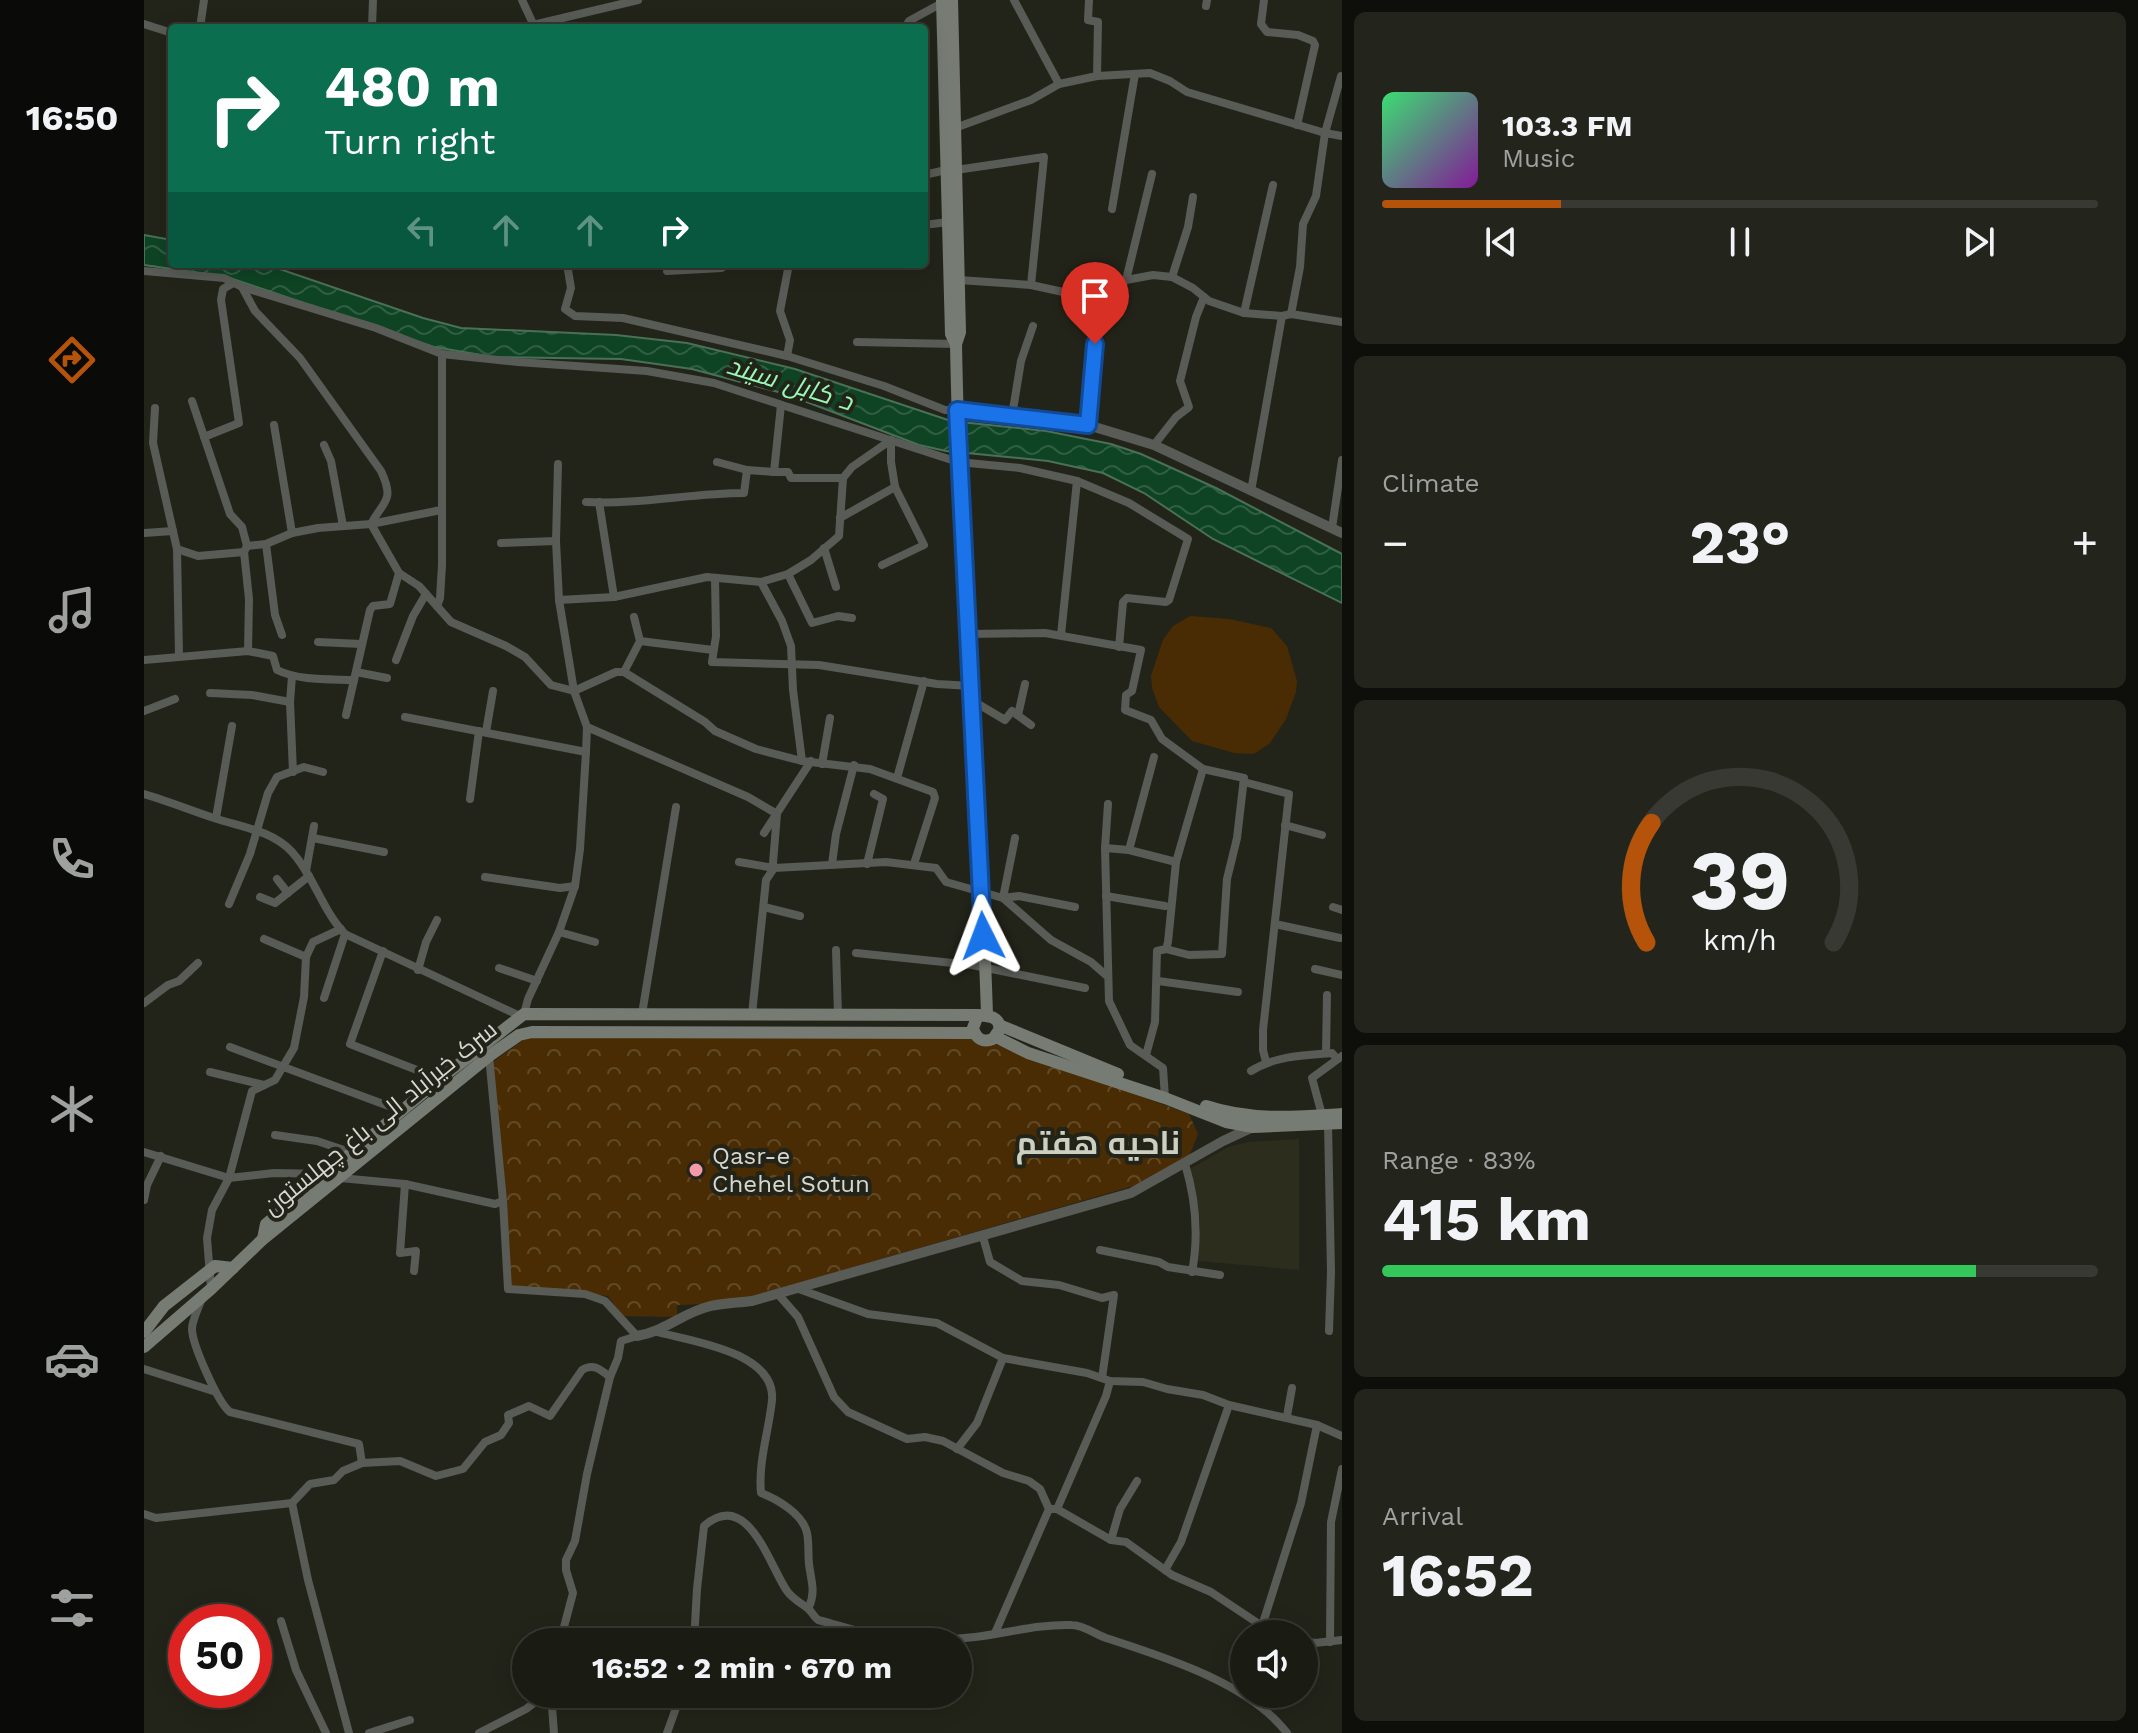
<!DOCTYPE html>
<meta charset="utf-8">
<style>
body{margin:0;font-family:"Work Sans",Cairo,sans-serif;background:#23241c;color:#f1f3f6;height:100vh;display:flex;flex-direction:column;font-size:30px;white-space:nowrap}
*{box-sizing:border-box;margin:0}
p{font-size:26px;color:#9fa1a0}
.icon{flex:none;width:44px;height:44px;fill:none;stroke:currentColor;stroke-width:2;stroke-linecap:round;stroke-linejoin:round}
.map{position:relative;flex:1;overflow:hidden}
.panel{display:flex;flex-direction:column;gap:12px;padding:12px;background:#0e0f0a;width:796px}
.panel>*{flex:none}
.guide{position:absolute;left:24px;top:24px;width:760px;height:244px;border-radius:8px;box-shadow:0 4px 20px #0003,0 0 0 2px #383933;background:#0b6e4f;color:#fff;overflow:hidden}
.fabs{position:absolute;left:1086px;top:1620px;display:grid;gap:16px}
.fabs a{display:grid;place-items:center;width:88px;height:88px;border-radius:50%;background:#1a1b13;box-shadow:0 4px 20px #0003,0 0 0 2px #383933;font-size:40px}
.speed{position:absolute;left:24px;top:1604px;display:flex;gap:16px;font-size:40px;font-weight:700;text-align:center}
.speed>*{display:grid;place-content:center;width:104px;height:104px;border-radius:50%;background:#1a1b13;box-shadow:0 4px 20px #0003,0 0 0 2px #383933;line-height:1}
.speed .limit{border:12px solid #d22;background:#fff;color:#111}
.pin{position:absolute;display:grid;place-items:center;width:68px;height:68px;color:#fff;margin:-82px -34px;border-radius:50% 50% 50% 0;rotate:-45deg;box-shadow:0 0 8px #0007}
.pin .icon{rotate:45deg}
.me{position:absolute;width:88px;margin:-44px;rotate:357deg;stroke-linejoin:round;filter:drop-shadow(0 0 6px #0008)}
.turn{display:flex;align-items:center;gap:28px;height:168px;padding:0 24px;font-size:36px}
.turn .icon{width:104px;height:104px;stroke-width:2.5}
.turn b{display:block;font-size:56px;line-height:68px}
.lanes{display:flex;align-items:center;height:76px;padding:0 24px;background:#0003;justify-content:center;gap:40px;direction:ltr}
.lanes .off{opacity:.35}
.big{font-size:60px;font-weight:700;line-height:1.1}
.panel .widget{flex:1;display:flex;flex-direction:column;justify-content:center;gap:12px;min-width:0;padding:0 28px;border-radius:12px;background:#23241c}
.panel .dial{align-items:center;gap:0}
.dial svg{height:208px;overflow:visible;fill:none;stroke:#383933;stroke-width:7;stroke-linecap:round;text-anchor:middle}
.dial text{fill:#f1f3f6;stroke:none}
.song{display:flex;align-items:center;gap:24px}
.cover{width:96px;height:96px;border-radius:12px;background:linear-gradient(135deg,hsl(140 70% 55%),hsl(290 70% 35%))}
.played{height:8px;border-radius:4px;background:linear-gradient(90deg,#b45309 25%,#383933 25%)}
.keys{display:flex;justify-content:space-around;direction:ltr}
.heat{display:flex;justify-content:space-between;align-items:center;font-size:44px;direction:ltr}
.charge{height:12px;border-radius:6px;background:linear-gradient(90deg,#34c759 83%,#383933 0)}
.trip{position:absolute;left:368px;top:1628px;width:460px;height:80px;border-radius:40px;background:#1a1b13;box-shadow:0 4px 20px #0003,0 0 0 2px #383933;font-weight:700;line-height:80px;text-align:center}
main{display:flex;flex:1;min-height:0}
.menu{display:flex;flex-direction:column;width:144px;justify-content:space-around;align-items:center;background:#0a0b08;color:#9fa1a0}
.menu .icon{width:56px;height:56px}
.menu .active{color:#b45309}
.menu b{font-size:36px;color:#f1f3f6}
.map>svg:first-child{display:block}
</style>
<main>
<nav class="menu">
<b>16:50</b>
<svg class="icon active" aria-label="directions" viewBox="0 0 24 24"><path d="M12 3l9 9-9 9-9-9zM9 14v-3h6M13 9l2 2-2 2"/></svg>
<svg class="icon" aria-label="music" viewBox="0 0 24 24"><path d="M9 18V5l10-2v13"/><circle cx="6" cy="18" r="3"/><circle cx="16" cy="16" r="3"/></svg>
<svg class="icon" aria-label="phone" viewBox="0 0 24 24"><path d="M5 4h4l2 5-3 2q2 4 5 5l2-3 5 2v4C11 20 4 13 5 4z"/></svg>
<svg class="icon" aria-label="climate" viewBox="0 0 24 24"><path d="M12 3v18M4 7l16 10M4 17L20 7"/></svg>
<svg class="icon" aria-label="car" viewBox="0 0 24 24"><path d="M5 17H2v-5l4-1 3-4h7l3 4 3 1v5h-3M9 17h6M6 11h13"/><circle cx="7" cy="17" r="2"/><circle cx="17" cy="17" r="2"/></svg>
<svg class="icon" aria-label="filters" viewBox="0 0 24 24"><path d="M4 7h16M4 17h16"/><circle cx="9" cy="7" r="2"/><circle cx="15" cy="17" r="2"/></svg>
</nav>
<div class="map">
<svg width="1198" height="1733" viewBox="0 0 1198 1733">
<defs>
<pattern id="park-crowns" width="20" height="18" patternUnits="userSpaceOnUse" patternTransform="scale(2)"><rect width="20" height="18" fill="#492c03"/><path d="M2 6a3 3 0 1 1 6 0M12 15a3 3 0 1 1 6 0" fill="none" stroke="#624a27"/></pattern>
<pattern id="water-waves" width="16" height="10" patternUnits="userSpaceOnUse" patternTransform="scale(2)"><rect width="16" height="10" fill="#0e4424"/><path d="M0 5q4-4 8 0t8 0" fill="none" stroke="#305e43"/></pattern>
</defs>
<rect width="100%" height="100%" fill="#232419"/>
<polygon fill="#2c2d1c" points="1155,1139 1155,1270 1054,1261 1056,1220 1046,1169 1084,1147 1104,1142"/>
<polygon fill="url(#park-crowns)" points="827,1037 847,1045 857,1045 1045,1114 1054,1134 1044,1159 1003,1182 585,1303 533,1305 533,1317 478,1316 464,1296 365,1288 346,1064 382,1038"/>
<polygon fill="#492c03" points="1046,616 1085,619 1127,628 1143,646 1153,681 1152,692 1142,719 1126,743 1110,754 1090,753 1048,741 1015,707 1008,688 1007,676 1019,640 1029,626"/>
<polygon fill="url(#water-waves)" stroke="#4a7058" stroke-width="2" points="0,235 28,240 28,264 121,264 279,318 317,328 472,335 543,343 651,369 807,421 902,431 967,444 997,454 1072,488 1198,554 1198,603 1069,539 1000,493 959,473 904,461 802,451 775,445 642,394 548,369 477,359 349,357 290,347 83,277 0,265"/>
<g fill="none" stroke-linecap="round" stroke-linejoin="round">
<g stroke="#585b56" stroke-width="8">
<polyline points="378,0 391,28"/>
<polyline points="870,0 915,84"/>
<polyline points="945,0 944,20 954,22 953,76"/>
<polyline points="1120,0 1117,24 1123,32 1154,35 1169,41 1171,45 1153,125"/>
<polyline points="1062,6 1063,0"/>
<polyline points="0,24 28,33"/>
<polyline points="389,25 494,0"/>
<polyline points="56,28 60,0"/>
<polyline points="228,28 229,0"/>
<polyline points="761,28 765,21 798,3"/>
<polyline points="811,128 887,100 915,84 953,76 1006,73 1026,81 1043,92 1181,133 1198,136"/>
<polyline points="812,170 900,157 887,285"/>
<polyline points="780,175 802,170"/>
<polyline points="968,209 991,74"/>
<polyline points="780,225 804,222"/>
<polyline points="423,264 427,288 421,309 431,316 479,318 643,356 740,386 801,410 813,410"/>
<polyline points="0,271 80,278 98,287 232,328 298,354 374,362 503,371 570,383 814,462 876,468 933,481 985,503 1044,539 1025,600 1022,602 983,598 979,602 975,647"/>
<polyline points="523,271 578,268 580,264"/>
<polyline points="1028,277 1044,227 1049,197"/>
<polyline points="815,280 887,285 956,300 970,293 982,280 1009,275 1028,277 1049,288 1065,301 1100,313 1138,316 1147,314 1198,322"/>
<polyline points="982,280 1008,174"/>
<path d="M98,287L111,311L156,358L237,471C251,501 240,500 227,524"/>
<polyline points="1100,313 1129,185"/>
<polyline points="1147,314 1156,267 1159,224 1172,196 1181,133 1197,76"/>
<polyline points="713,342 812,344"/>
<polyline points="643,356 646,340 636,311 645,264"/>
<polyline points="48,401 86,514 98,527 103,546"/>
<polyline points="11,408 9,443 33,549 35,656"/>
<polyline points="868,416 877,361 889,326"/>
<polyline points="130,425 148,533"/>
<polyline points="944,425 956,300"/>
<polyline points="60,437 95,423 77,300 79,289 89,283"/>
<polyline points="180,445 187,461 199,526"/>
<polyline points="1010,445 1032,417 1045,407 1036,381 1052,317 1060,297"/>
<polyline points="573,462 603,470 630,472 637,405"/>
<polyline points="630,472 644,472 647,478 699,478"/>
<polyline points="1107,491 1138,316"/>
<path d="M442,502C495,505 547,493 600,493L603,470"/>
<polyline points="455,502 470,597"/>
<polyline points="696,518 751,487"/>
<polyline points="227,524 255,573 275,586 307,622 362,646 381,657 407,685 430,691 472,672 480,672 561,722 571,731 612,749 658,761 726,769 789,792 791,798 770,864"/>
<polyline points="1188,528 1198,460"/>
<polyline points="0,533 29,531"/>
<polyline points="357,543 412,541"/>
<polyline points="122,544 131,615 138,635"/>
<polyline points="680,548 692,587"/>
<polyline points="33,549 54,556 100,552 103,546 122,544 148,533 174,528 227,524 297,510"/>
<polyline points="100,552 105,599 104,651"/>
<polyline points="738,565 780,545 751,487 747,462 747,440"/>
<polyline points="644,574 668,623 694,616 708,618"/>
<polyline points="571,578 572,636 568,662 675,665 793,684 828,686"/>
<polyline points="617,582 638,621 647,646 649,690 658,761"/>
<polyline points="415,600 470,597 563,577 617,582 644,574 667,560 695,536 699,478 708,467 747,440"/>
<polyline points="293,606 296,598 298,565 298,354"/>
<polyline points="825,634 901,633 997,650 988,691 982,695 981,710 1007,720 1018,739 1059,769 1100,778 1093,838 1083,879 1078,954 1045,955 1022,949"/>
<polyline points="917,635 933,481"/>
<polyline points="496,641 569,650"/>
<polyline points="174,642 218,644"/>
<path d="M0,660L104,651L129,656L133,670C156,681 185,679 210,680"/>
<polyline points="252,660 269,616 282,594"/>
<polyline points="212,672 243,678"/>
<polyline points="480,672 496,641 490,617"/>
<polyline points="148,676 146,702 149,772"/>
<polyline points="66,693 108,695 146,702"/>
<polyline points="829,701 861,720 868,711 887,725"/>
<polyline points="0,711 31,699"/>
<polyline points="202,715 226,610 229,606 246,604 255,573"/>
<polyline points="874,715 881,684"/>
<polyline points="261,717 442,752"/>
<polyline points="443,727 604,797 633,814 629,863 630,868 622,880 608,1014"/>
<polyline points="342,732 349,691"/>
<polyline points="678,764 686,718"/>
<polyline points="753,778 780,681"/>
<polyline points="1100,782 1145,794 1119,1030 1119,1050 1122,1062"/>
<path d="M0,794C24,801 46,810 70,818C96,827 128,830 148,852C170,876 178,910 201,934L376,1016"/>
<polyline points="326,799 335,731"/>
<polyline points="964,804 961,848 965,1001 986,1045 1019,1068 1021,1098"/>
<polyline points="72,818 88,726"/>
<polyline points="1141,825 1178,835"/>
<polyline points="620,833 667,761"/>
<polyline points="169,838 240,852"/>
<polyline points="871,838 859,898 875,896 931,907"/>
<polyline points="961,848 985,850 1032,862"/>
<polyline points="985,850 1010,757"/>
<polyline points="595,862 630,868 742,862 792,868 802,882 859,898 907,940 947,962 963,976"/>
<polyline points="688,864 692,834 710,765"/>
<polyline points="723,864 739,799 730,794"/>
<polyline points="162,871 170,826"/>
<polyline points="341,877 416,888 431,886"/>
<polyline points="133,879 144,893"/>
<polyline points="962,896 1021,906"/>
<polyline points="116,897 131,903 165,876"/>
<polyline points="85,904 106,854 124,793 133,777 160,767 179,772"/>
<polyline points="620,907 656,916"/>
<polyline points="1189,907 1198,910"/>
<polyline points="1131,924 1196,938"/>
<polyline points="415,932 451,942"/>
<polyline points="120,939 162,957"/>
<polyline points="692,950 694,1015"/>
<polyline points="239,951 206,1044 296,1079"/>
<polyline points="712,953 828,965 941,988"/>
<polyline points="355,968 393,981"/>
<polyline points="1171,969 1198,975"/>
<polyline points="274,970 282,942 293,920"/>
<polyline points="1014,981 1094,992"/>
<polyline points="180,998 201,934"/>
<polyline points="0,1003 24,985 35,981 54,963"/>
<polyline points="380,1014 384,999 415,932 431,886 436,849 442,752 443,727 430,691 415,600 412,541 414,464"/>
<polyline points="498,1014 532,807"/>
<polyline points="86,1047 258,1111"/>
<polyline points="1182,1053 1183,995"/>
<polyline points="1002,1055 1011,1022 1013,951 1022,949 1024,942 1032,862 1059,769"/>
<polyline points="345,1056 359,1201 364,1289 441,1294 461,1301 493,1336 477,1341 474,1358 466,1377 443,1474 431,1541 422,1560 422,1570 429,1593 416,1642"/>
<path d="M1107,1071C1131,1056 1160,1055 1188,1053L1193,1059"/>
<polyline points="66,1072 120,1085"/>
<polyline points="1178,1115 1168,1078 1198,1056"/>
<polyline points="1184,1124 1187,1272 1185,1331"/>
<polyline points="131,1135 173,1141 212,1154"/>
<polyline points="0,1152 85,1178 130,1173 183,1174"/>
<path d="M1041,1164C1052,1200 1055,1235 1048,1272"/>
<polyline points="196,1178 261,1184 351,1204 359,1201"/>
<polyline points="261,1184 256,1253 272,1251 270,1271"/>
<polyline points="0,1200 3,1185 17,1156"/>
<polyline points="839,1237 846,1262 878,1281 915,1285 958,1298 970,1295 958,1378"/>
<polyline points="956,1250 1015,1262 1024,1267 1076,1275"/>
<polyline points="652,1288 724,1314 793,1323 859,1358 943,1373 966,1381 999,1382 1023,1389 1059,1395 1085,1405 1173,1425 1198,1436"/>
<polyline points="67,1289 63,1238 68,1210 85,1178 108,1091 131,1080 150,1048 160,997 162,957 169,942 197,929"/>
<polyline points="633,1293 654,1317 690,1397 704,1412 763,1439 781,1437 799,1441 859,1473 885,1481 896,1489 905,1509 913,1509 967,1540 982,1542 1028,1575 1067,1592 1118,1626 1145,1634"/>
<path d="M58,1298C55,1307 48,1320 48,1329C48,1344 74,1403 86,1412L215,1444L218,1463"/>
<path d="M513,1332C547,1341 632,1352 628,1400C625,1431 614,1461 617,1493C633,1499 659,1514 663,1533C665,1542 664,1554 665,1564C667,1581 672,1591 665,1607"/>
<polyline points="0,1369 69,1391"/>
<polyline points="1143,1416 1148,1388"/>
<polyline points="813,1449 833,1423 859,1358"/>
<polyline points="148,1503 164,1580 205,1733"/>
<polyline points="913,1509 962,1396 966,1381"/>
<path d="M0,1514L12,1518L148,1503L166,1484L190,1480L199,1471L218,1463L256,1461L292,1476L319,1469L341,1442L357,1435L365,1423L364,1415L385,1406L406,1416L438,1370C449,1363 456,1369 466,1377"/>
<polyline points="967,1540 976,1509 993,1481"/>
<polyline points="1021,1570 1037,1542 1085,1405"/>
<polyline points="137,1621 152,1670 182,1733"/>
<polyline points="1118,1626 1157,1503 1173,1425"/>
<polyline points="851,1633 905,1509"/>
<polyline points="1160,1641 1171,1643 1198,1640"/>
<path d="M550,1642L553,1589L560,1526C604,1488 625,1565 643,1591C648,1598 655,1602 662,1607C667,1610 669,1616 674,1620C694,1625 713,1632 733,1635C764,1641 799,1641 831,1637C863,1633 895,1624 928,1625C939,1625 951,1634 962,1638C1020,1657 1105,1683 1143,1733"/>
<polyline points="1186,1642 1187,1522 1198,1469"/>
<polyline points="407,1694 410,1733"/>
<polyline points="225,1733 266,1720"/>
<polyline points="335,1733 382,1709 402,1694"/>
<polyline points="523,1733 537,1694"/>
</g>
<g stroke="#585b56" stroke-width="10">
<polyline points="813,410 944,425 1010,445 1198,533"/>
<path d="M493,1336C522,1331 537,1314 563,1307C577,1303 593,1303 608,1301L987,1193L1079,1141L1109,1127"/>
</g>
<g stroke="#767b73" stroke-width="12">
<polyline points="798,0 807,334 812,344"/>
<path d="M808,0L816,332L812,344C816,568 836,791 843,1015"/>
<path d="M834,1015C845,1016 855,1016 856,1029L849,1039C839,1043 832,1039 829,1028Z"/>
<polyline points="855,1025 974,1074"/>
<polyline points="852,1037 884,1053 1021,1098 1082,1122 1109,1127 1198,1123"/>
<path d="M1062,1106C1106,1121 1153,1117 1198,1114"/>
<polyline points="119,1239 122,1224 296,1079 380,1014 834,1015"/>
<polyline points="0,1332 20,1306 71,1266 89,1268"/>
<polyline points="0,1347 67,1289 119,1239 345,1056 375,1035 388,1032 830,1033"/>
</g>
</g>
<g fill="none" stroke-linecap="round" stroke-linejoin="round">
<defs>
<polyline id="route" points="839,936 813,410 944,425 951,344"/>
</defs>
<use href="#route" stroke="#114b97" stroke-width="20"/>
<use href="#route" stroke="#1a73e8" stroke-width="14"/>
</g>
<circle fill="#f39aaa" stroke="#232419" stroke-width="3" cx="552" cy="1170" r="8"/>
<g text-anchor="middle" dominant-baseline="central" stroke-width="8" stroke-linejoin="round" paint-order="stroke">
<g font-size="24" fill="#d7d7d0" stroke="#232419">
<text transform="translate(236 1118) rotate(-39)">سرک خیرآباد الی باغ چهلستون</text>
</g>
<g font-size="24" fill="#d7d7d0" stroke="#232419" text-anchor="start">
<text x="568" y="1156">Qasr-e<tspan x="568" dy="28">Chehel Sotun</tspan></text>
</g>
<g font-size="26" font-style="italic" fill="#9af8b5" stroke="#232419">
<text transform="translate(646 383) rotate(17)">د کابل سيند</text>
</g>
<g font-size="32" font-weight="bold" fill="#cdcfc1" stroke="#232419">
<text x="954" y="1143">ناحیه هفتم</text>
</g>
</g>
</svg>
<div class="fabs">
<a><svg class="icon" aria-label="sound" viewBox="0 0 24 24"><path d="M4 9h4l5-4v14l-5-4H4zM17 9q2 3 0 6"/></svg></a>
</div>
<div class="speed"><div class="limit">50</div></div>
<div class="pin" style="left:951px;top:344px;background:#d93025"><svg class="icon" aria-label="arrive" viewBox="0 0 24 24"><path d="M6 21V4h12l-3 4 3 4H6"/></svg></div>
<svg class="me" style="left:839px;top:936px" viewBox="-20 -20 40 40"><path d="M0-17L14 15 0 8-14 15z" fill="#1a73e8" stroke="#fff" stroke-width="4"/></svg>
<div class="trip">16:52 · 2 min · 670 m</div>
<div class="guide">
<div class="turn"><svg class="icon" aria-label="right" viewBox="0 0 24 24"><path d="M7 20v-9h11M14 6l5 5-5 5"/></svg><div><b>480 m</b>Turn right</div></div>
<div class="lanes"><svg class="icon off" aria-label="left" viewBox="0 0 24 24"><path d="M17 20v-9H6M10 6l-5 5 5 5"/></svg><svg class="icon off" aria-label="ahead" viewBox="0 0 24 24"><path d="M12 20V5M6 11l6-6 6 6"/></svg><svg class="icon off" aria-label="ahead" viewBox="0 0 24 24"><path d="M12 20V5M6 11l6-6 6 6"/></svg><svg class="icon" aria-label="right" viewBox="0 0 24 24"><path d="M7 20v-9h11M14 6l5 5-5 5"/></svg></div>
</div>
</div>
<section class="panel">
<div class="widget">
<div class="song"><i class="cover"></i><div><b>103.3 FM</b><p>Music</p></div></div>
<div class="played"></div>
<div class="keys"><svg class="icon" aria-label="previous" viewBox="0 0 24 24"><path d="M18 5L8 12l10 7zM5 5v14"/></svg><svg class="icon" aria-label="pause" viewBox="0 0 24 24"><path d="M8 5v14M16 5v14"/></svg><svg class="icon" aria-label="next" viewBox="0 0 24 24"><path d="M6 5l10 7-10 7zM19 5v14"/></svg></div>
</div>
<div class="widget"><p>Climate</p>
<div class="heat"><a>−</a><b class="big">23°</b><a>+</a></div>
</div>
<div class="widget dial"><svg viewBox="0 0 100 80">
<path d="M14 69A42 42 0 1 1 86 69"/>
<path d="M14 69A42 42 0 0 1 16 23" stroke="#b45309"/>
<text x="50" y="56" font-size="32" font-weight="700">39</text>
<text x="50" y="72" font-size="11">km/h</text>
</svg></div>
<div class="widget"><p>Range · 83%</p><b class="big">415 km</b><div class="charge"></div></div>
<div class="widget"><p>Arrival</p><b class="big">16:52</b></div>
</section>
</main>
